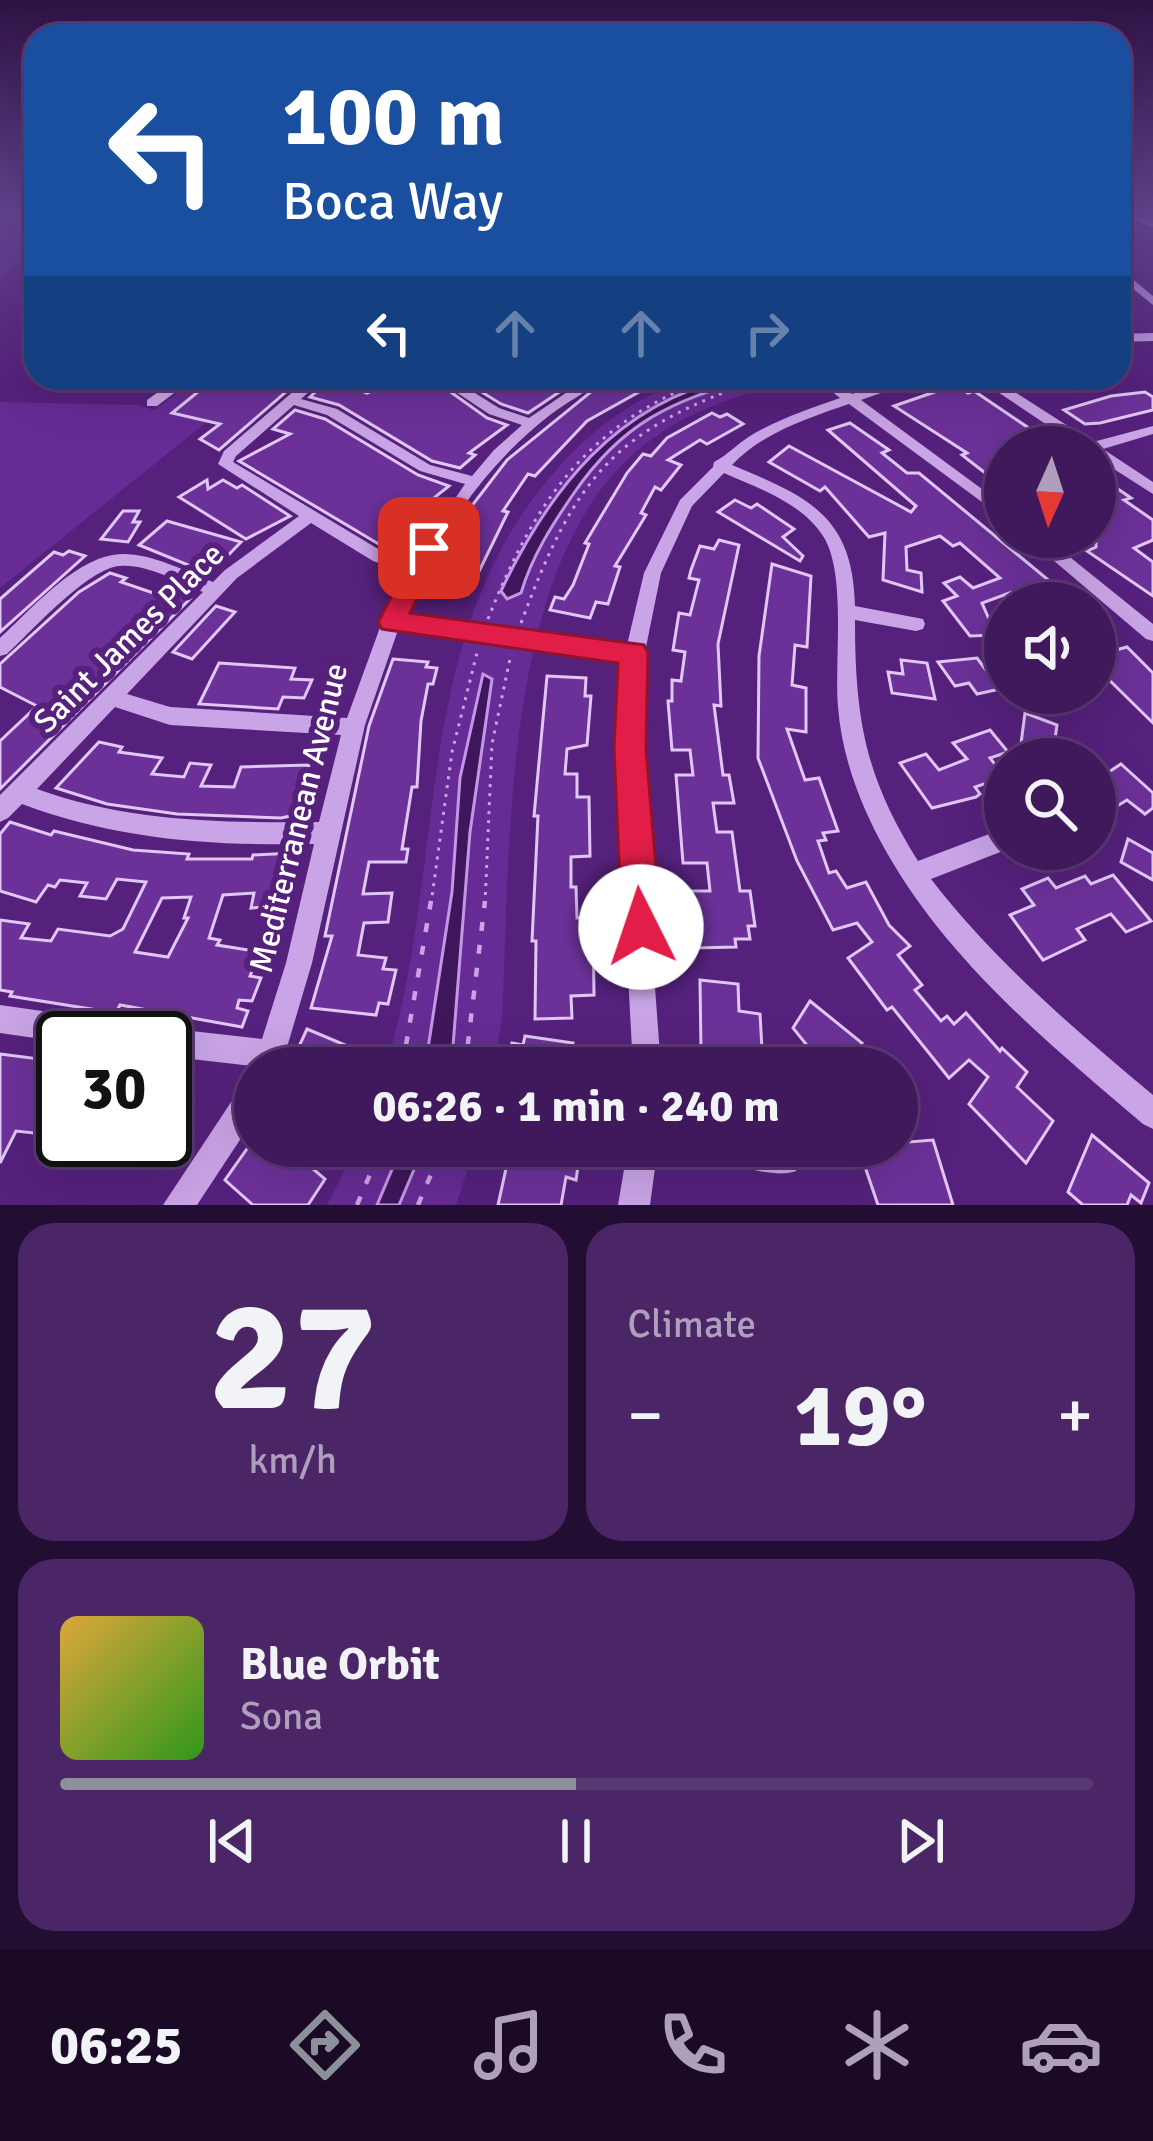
<!DOCTYPE html>
<meta charset="utf-8">
<style>
body{margin:0;font-family:Signika,sans-serif;background:#4b2666;color:#f1f3f6;height:100vh;display:flex;flex-direction:column;font-size:45px;white-space:nowrap}
*{box-sizing:border-box;margin:0}
p{font-size:39px;color:#aea0bc}
.icon{flex:none;width:66px;height:66px;fill:none;stroke:currentColor;stroke-width:2;stroke-linecap:round;stroke-linejoin:round}
.map{position:relative;height:1205px;overflow:hidden}
.side{display:flex;flex-direction:column;gap:18px;padding:18px;background:#230e33;flex:1}
.side>*{flex:none}
.banner{position:absolute;left:24px;top:24px;width:1107px;height:366px;border-radius:36px;box-shadow:0 12px 48px #0002,0 0 0 3px #593872;background:#1a4fa0;color:#fff;overflow:hidden}
.needle{width:78px;rotate:183deg}
.tools{position:absolute;left:984px;top:426px;display:grid;gap:24px}
.tools a{display:grid;place-items:center;width:132px;height:132px;border-radius:50%;background:#40195d;box-shadow:0 12px 48px #0002,0 0 0 3px #593872;font-size:60px}
.speed{position:absolute;left:36px;top:1011px;display:flex;gap:24px;font-size:60px;font-weight:700;text-align:center}
.speed>*{display:grid;place-content:center;width:156px;height:156px;border-radius:50%;background:#40195d;box-shadow:0 12px 48px #0002,0 0 0 3px #593872;line-height:1}
.speed .limit{border:6px solid #111;border-radius:18px;background:#fff;color:#111}
.pin{position:absolute;display:grid;place-items:center;width:102px;height:102px;color:#fff;margin:-51px;border-radius:24px;box-shadow:0 6px 18px #0006}
.me{position:absolute;width:132px;margin:-66px;rotate:356deg;stroke-linejoin:round;filter:drop-shadow(0 0 9px #0008)}
.turn{display:flex;align-items:center;gap:42px;height:252px;padding:0 60px;font-size:54px}
.turn .icon{width:156px;height:156px;stroke-width:2.5}
.turn b{display:block;font-size:84px;line-height:102px}
.lanes{display:flex;align-items:center;height:114px;padding:0 60px;background:#0003;justify-content:center;gap:60px;direction:ltr}
.lanes .off{opacity:.35}
.big{font-size:90px;font-weight:800;line-height:1.1}
.side .widget{flex:1;display:flex;flex-direction:column;justify-content:center;gap:18px;min-width:0;padding:0 42px;border-radius:36px;background:#4b2666}
.side .dial{align-items:center;gap:0}
.dial b{font-size:156px;line-height:1}
.song{display:flex;align-items:center;gap:36px}
.cover{width:144px;height:144px;border-radius:18px;background:linear-gradient(135deg,hsl(40 70% 55%),hsl(110 70% 35%))}
.played{height:12px;border-radius:6px;background:linear-gradient(90deg,#8c9099 50%,#593872 50%)}
.keys{display:flex;justify-content:space-around;direction:ltr}
.heat{display:flex;justify-content:space-between;align-items:center;font-size:66px;direction:ltr}
.side .tiles{flex:1;display:grid;gap:18px;grid-template-columns:1fr 1fr}
.widget:last-child{grid-column:span 2}
.trip{position:absolute;left:234px;top:1047px;width:684px;height:120px;border-radius:60px;background:#40195d;box-shadow:0 12px 48px #0002,0 0 0 3px #593872;font-weight:800;line-height:120px;text-align:center}
.tabs{display:flex;height:192px;justify-content:space-around;align-items:center;background:#1a0a25;color:#aea0bc}
.tabs .icon{width:84px;height:84px}
.tabs .current{color:#8c9099}
.tabs b{font-size:54px;color:#f1f3f6}
.map>svg:first-child{display:block}
</style>
<div class="map">
<svg width="1153" height="1205" viewBox="0 0 1153 1205">
<rect width="100%" height="100%" fill="#55217c"/>
<g fill="#662b94">
<polygon points="0,216 36,216 36,249 0,277"/>
<polygon points="199,378 248,389 0,588 0,402 138,405 154,410"/>
<path d="M693,378H795C745,394 695,408 652,439C499,547 511,850 502,1018L494,1068H385C449,869 407,635 558,468C595,426 639,395 693,378Z"/>
<polygon points="357,1146 475,1146 456,1205 327,1205"/>
</g>
<g fill="#3f165b" stroke="#c397e7" stroke-width="3">
<path d="M730,378H751C670,402 623,422 574,493C552,525 532,556 521,593L507,599L501,591C549,490 616,404 730,378Z"/>
<polygon points="483,674 492,679 470,832 453,1046 449,1068 425,1068 452,892 460,778"/>
<polygon points="402,1146 424,1146 399,1205 377,1205"/>
</g>
<g fill="#6c3199" stroke="#e0c7f5" stroke-width="3" fill-rule="evenodd">
<polygon points="215,378 302,378 219,450 200,439 220,424 172,413"/>
<polygon points="400,378 431,378 487,418 507,425 469,453 475,455 460,468 432,461 339,405 310,397 323,385 333,389 341,383 367,393"/>
<polygon points="459,378 580,378 528,413 501,404"/>
<polygon points="608,378 664,378 587,421 535,476 528,474 503,511 508,512 468,594 451,591 448,597 419,592 451,533 507,460"/>
<polygon points="955,385 968,393 974,391 1057,447 1005,447 1005,471 989,476 962,455 967,453 894,406"/>
<polygon points="1145,392 1153,397 1153,410 1100,423 1085,424 1064,410 1111,396"/>
<polygon points="295,410 325,419 418,475 449,486 391,532 396,534 382,546 239,461 290,434 273,429"/>
<polygon points="712,413 720,417 727,414 743,424 707,444 700,440 668,460 681,465 661,490 655,487 641,513 646,515 615,566 620,567 608,604 596,602 590,618 550,610 555,597 564,599 573,585 589,544 585,543 627,473 643,454 651,456 667,438"/>
<polygon points="850,423 889,450 882,453 907,473 919,473 1076,603 1025,603 1012,592 982,603 996,635 970,636 943,601 957,596 944,583 960,577 973,588 1000,578 960,543 953,546 940,536 906,547 907,570 921,573 922,592 883,580 885,533 869,537 825,487 820,491 769,462 789,446 911,512 916,506 828,430"/>
<polygon points="1095,473 1131,498 1124,500 1153,520 1153,540 1134,548 1153,562 1153,596 1087,551 1096,547"/>
<polygon points="207,480 208,489 223,480 237,488 242,485 290,516 246,539 179,497"/>
<polygon points="735,500 751,508 757,504 794,529 783,537 803,556 800,561 718,512"/>
<polygon points="123,511 139,511 133,522 140,522 128,542 101,539"/>
<polygon points="167,521 241,542 210,574 139,545"/>
<polygon points="719,540 739,545 718,644 721,706 714,705 723,775 729,775 734,803 713,803 717,832 732,832 740,891 750,891 755,926 748,926 750,939 735,939 736,947 693,948 691,891 710,891 707,863 683,863 676,775 693,775 690,750 672,750 668,701 672,701 672,680 681,681 685,652 673,650 679,613 690,615 699,580 689,578 691,570 700,546 714,549"/>
<polygon points="69,551 85,556 0,632 0,599 54,552 63,555"/>
<polygon points="772,564 811,576 807,647 795,645 792,685 806,688 806,732 787,729 805,780 819,778 838,831 823,833 826,840 818,841 829,873 836,871 847,888 866,882 889,925 910,946 898,955 922,985 915,990 941,1021 947,1016 954,1024 966,1013 1000,1051 1002,1048 1027,1072 1017,1087 1053,1121 1026,1163 969,1104 988,1077 969,1060 949,1078 892,1007 887,1010 848,958 872,942 857,923 833,930 797,861 758,758 759,656"/>
<polygon points="110,573 126,578 121,582 165,597 170,592 190,599 0,789 0,741 37,706 0,687 0,664 79,592"/>
<polygon points="216,606 235,612 192,659 173,652"/>
<polygon points="1095,634 1112,651 1127,647 1153,673 1153,723 1103,674 1095,676"/>
<polygon points="977,658 1000,689 977,694 969,683 955,686 938,662"/>
<polygon points="393,659 428,662 426,667 437,668 433,684 428,684 421,721 417,787 412,787 402,849 408,849 406,862 369,862 363,894 392,893 388,922 364,923 358,955 386,958 383,969 396,970 388,1004 379,1003 376,1015 311,1008 332,936 325,936 369,726"/>
<polygon points="901,660 927,663 935,699 892,693 888,672 903,674"/>
<polygon points="219,663 295,668 291,679 312,680 304,698 283,697 278,709 199,704"/>
<polygon points="547,676 586,678 585,696 591,696 587,745 567,749 565,774 577,774 577,797 589,797 590,856 571,857 571,887 576,887 577,918 593,917 594,995 571,996 572,1018 535,1019 536,941 532,941 538,816 534,816"/>
<polygon points="1025,713 1057,725 1055,739 1073,746 1072,759 1045,759 1020,751"/>
<polygon points="990,730 1008,752 990,758 1005,777 975,787 980,794 976,797 932,808 900,763 926,754 939,770 967,759 953,743"/>
<polygon points="99,742 122,747 119,752 162,758 152,774 184,777 190,763 211,765 201,786 234,787 241,767 309,765 303,787 312,787 305,813 281,818 177,814 107,804 56,788"/>
<polygon points="1121,764 1153,793 1153,808 1145,814 1127,800 1114,808 1095,791 1095,781"/>
<path d="M10,822L51,835L54,831L133,850L189,854L187,859H252L253,855L293,853L290,865L298,864L294,883L286,884L281,906L251,908L254,893L223,895L209,938L220,940L217,945L260,952L250,976L261,978L252,1001L239,1000L237,1008L248,1011L242,1027L120,1005L116,1013L10,996L12,992L0,990V920L29,924L21,938L51,941L58,929L110,936L123,929L146,882L117,879L106,899L80,896L87,883L60,880L55,887L48,885L36,902L0,891V834ZM191,897L184,918H188L168,957L135,952L162,898Z"/>
<polygon points="1128,839 1153,853 1153,880 1121,862"/>
<polygon points="1113,875 1151,921 1126,932 1111,914 1077,929 1085,940 1043,960 1010,915 1034,905 1022,889 1048,878 1056,888 1085,876 1091,884"/>
<polygon points="700,980 738,984 739,1011 760,1014 763,1067 738,1063 738,1057 701,1052"/>
<polygon points="810,1001 862,1043 847,1068 798,1068 810,1049 793,1028"/>
<polygon points="307,1029 369,1055 364,1068 289,1068"/>
<polygon points="525,1036 573,1043 570,1065 520,1068 521,1061 509,1059 512,1043 523,1045"/>
<polygon points="0,1054 63,1062 63,1136 16,1131 0,1163"/>
<polygon points="1092,1135 1149,1183 1141,1203 1131,1195 1127,1205 1083,1205 1068,1192"/>
<polygon points="119,1140 149,1140 138,1167 109,1164"/>
<polygon points="933,1140 953,1205 878,1205 858,1146"/>
<polygon points="249,1146 286,1146 325,1179 308,1205 253,1205 225,1180"/>
<polygon points="533,1146 581,1146 576,1180 566,1177 561,1205 498,1205 509,1155 531,1160"/>
</g>
<g fill="none" stroke-linecap="round" stroke-linejoin="round">
<g stroke="#c9a4e6" stroke-width="3" stroke-dasharray="3 6" stroke-linecap="butt">
<path d="M488,619C534,502 589,421 711,378"/>
<path d="M521,623C576,476 613,429 764,378"/>
<polyline points="431,904 452,752 478,649"/>
<polyline points="485,904 492,744 511,654"/>
</g>
<g stroke="#c9a4e6" stroke-width="4.5" stroke-dasharray="9 14" stroke-linecap="butt">
<polyline points="402,1068 431,901"/>
<polyline points="465,1068 485,901"/>
<polyline points="357,1205 382,1146"/>
<polyline points="418,1205 443,1146"/>
</g>
<g fill="#c9a4e6" fill-rule="evenodd">
<polygon points="1121,216 1135,216 1153,221 1153,227"/>
<polygon points="1119,268 1153,296 1153,305 1119,277"/>
<polygon points="27,273 36,273 36,279 23,278 22,276"/>
<polygon points="1153,333 1153,341 1119,342 1119,334"/>
<polygon points="178,378 194,378 157,406 147,406 147,400"/>
<path d="M309,378H324L301,399L337,409L430,465L472,476L494,450L522,425L489,414L435,378H451L499,408L529,418L588,378H604C587,392 567,402 550,415C485,465 433,541 403,617L627,645L644,573L680,500L713,467L714,462C728,455 740,441 755,433C782,418 811,408 840,398L815,378H830L852,394L903,378H923L861,400L1005,506V519L849,404C808,418 762,433 732,465C808,497 853,515 855,606L923,619L925,624L923,629L916,631L855,620C855,718 865,777 918,861L1005,828V849H1008L931,879C995,962 1073,1028 1153,1095V1129L1143,1124C1048,1043 950,963 887,853C862,809 842,759 838,707C834,661 847,573 823,536C802,503 758,488 724,473L692,506L661,573L645,652L640,738L643,826L661,1068H633L620,826L619,738L625,659L398,630L365,725L312,963L285,1054L279,1068H255V1117L197,1205H163L245,1081L254,1077L252,1066L165,1056V1038H153L155,1032L165,1028L262,1039L286,963L314,844C213,846 117,840 22,804L8,818L0,822V795L203,592C177,582 148,564 120,566C88,568 31,632 7,654L0,656V638C31,610 78,554 123,554C153,554 185,571 213,582L225,570L299,516L218,464L224,451ZM294,405L327,415L420,471L465,484L412,562L385,553L233,462L236,456ZM311,523L373,561L407,573L382,622L347,718L170,707L127,694L237,578ZM115,707L170,725L341,735L319,822C224,823 127,822 37,789Z"/>
<polygon points="977,378 993,378 1093,442 1153,426 1153,434 1103,449 1153,482 1153,494 1095,457 1095,447 1080,447"/>
<polygon points="1026,537 1045,537 1153,624 1153,641 1146,639"/>
<polygon points="0,1005 134,1024 144,1028 148,1038 63,1038 63,1042 0,1033"/>
<polygon points="628,1146 658,1146 650,1205 618,1205"/>
<path d="M707,1146H788L796,1149L800,1160L796,1171C777,1179 731,1165 711,1157Z"/>
</g>
</g>
<linearGradient id="sky" x2="0" y2="1"><stop stop-color="#2f1244"/><stop offset="0.56" stop-color="#62438e"/><stop offset="1" stop-color="#62438e" stop-opacity="0"/></linearGradient>
<rect width="1153" height="384" fill="url(#sky)"/>
<polygon fill="#e11d48" stroke="#92132f" stroke-width="3" points="429,539 442,548 410,613 644,645 648,653 646,749 661,927 655,941 641,946 628,941 622,927 614,749 618,663 382,629 378,622 420,542"/>
<g text-anchor="middle" dominant-baseline="central" stroke-width="12" stroke-linejoin="round" paint-order="stroke">
<g font-size="33" fill="#fff" stroke="#55217c">
<text transform="translate(129 638) rotate(-45)">Saint James Place</text>
<text transform="translate(299 818) rotate(-76)">Mediterranean Avenue</text>
</g>
</g>
</svg>
<div class="tools">
<a><svg class="needle" viewBox="-14 -14 28 28"><path d="M0-13l5 13h-10z" fill="#e53935"/><path d="M0 13l5-13h-10z" fill="#aea0bc"/></svg></a>
<a><svg class="icon" aria-label="sound" viewBox="0 0 24 24"><path d="M4 9h4l5-4v14l-5-4H4zM17 9q2 3 0 6"/></svg></a>
<a><svg class="icon" aria-label="search" viewBox="0 0 24 24"><circle cx="10" cy="10" r="6"/><path d="M15 15l6 6"/></svg></a>
</div>
<div class="speed"><div class="limit">30</div></div>
<div class="pin" style="left:429px;top:548px;background:#d93025"><svg class="icon" aria-label="arrive" viewBox="0 0 24 24"><path d="M6 21V4h12l-3 4 3 4H6"/></svg></div>
<svg class="me" style="left:641px;top:927px" viewBox="-20 -20 40 40"><circle r="19" fill="#fff"/><path d="M0-13L10 11 0 6-10 11z" fill="#e11d48"/></svg>
<div class="trip">06:26 · 1 min · 240 m</div>
<div class="banner">
<div class="turn"><svg class="icon" aria-label="left" viewBox="0 0 24 24"><path d="M17 20v-9H6M10 6l-5 5 5 5"/></svg><div><b>100 m</b>Boca Way</div></div>
<div class="lanes"><svg class="icon" aria-label="left" viewBox="0 0 24 24"><path d="M17 20v-9H6M10 6l-5 5 5 5"/></svg><svg class="icon off" aria-label="ahead" viewBox="0 0 24 24"><path d="M12 20V5M6 11l6-6 6 6"/></svg><svg class="icon off" aria-label="ahead" viewBox="0 0 24 24"><path d="M12 20V5M6 11l6-6 6 6"/></svg><svg class="icon off" aria-label="right" viewBox="0 0 24 24"><path d="M7 20v-9h11M14 6l5 5-5 5"/></svg></div>
</div>
</div>
<section class="side">
<div class="tiles">
<div class="widget dial"><b>27</b><p>km/h</p></div>
<div class="widget"><p>Climate</p>
<div class="heat"><a>−</a><b class="big">19°</b><a>+</a></div>
</div>
<div class="widget">
<div class="song"><i class="cover"></i><div><b>Blue Orbit</b><p>Sona</p></div></div>
<div class="played"></div>
<div class="keys"><svg class="icon" aria-label="previous" viewBox="0 0 24 24"><path d="M18 5L8 12l10 7zM5 5v14"/></svg><svg class="icon" aria-label="pause" viewBox="0 0 24 24"><path d="M8 5v14M16 5v14"/></svg><svg class="icon" aria-label="next" viewBox="0 0 24 24"><path d="M6 5l10 7-10 7zM19 5v14"/></svg></div>
</div>
</div>
</section>
<nav class="tabs">
<b>06:25</b>
<svg class="icon current" aria-label="directions" viewBox="0 0 24 24"><path d="M12 3l9 9-9 9-9-9zM9 14v-3h6M13 9l2 2-2 2"/></svg>
<svg class="icon" aria-label="music" viewBox="0 0 24 24"><path d="M9 18V5l10-2v13"/><circle cx="6" cy="18" r="3"/><circle cx="16" cy="16" r="3"/></svg>
<svg class="icon" aria-label="phone" viewBox="0 0 24 24"><path d="M5 4h4l2 5-3 2q2 4 5 5l2-3 5 2v4C11 20 4 13 5 4z"/></svg>
<svg class="icon" aria-label="climate" viewBox="0 0 24 24"><path d="M12 3v18M4 7l16 10M4 17L20 7"/></svg>
<svg class="icon" aria-label="car" viewBox="0 0 24 24"><path d="M5 17H2v-5l4-1 3-4h7l3 4 3 1v5h-3M9 17h6M6 11h13"/><circle cx="7" cy="17" r="2"/><circle cx="17" cy="17" r="2"/></svg>
</nav>
